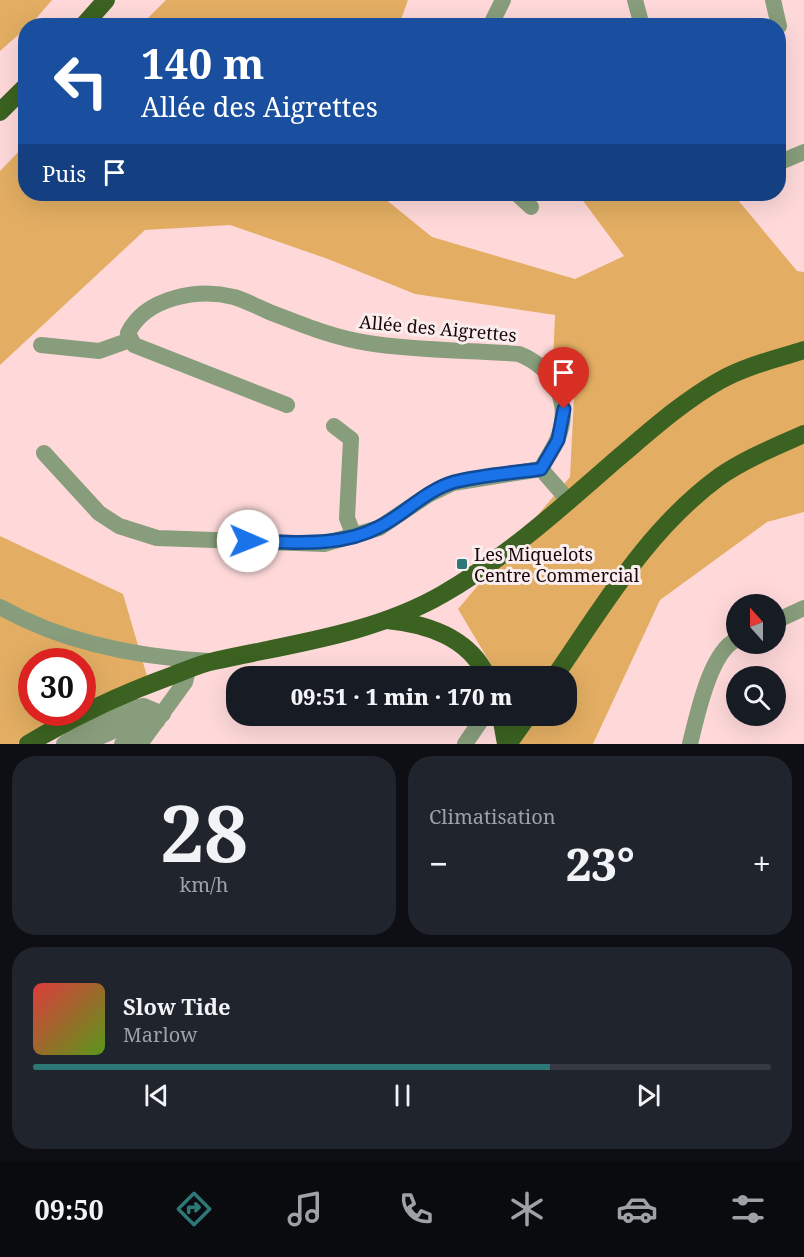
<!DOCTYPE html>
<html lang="fr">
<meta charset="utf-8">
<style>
body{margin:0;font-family:"Noto Serif",serif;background:#20242c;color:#f1f3f6;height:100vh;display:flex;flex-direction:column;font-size:22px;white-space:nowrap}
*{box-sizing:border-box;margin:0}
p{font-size:20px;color:#9ea1a6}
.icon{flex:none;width:33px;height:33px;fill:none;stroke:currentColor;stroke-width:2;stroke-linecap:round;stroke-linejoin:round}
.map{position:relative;height:744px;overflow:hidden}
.details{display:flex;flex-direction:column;gap:12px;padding:12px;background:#0d0f14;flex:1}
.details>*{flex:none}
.hud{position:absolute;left:18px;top:18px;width:768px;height:183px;border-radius:24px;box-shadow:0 6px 24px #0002;background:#1a4fa0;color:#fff;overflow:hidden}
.needle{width:39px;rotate:339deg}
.tools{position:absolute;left:726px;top:594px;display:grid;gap:12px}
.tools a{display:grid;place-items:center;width:60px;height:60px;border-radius:50%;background:#171b24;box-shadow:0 6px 24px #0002;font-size:30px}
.speed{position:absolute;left:18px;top:648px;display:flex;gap:12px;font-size:30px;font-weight:700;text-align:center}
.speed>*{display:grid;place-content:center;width:78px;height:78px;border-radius:50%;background:#171b24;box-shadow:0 6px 24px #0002;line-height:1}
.speed .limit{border:9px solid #d22;background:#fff;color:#111}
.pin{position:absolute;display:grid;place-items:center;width:51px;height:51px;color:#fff;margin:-62px -26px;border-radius:50% 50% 50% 0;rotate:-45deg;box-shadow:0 0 6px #0007}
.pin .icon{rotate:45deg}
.me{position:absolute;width:66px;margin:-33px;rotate:91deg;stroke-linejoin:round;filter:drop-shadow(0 0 4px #0008)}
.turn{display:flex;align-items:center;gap:21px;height:126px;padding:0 24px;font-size:27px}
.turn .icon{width:78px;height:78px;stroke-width:2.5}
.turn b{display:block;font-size:42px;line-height:51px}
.then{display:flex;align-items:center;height:57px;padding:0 24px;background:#0003;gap:12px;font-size:22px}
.big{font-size:45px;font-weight:800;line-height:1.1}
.details .tile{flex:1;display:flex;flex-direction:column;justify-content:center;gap:9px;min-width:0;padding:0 21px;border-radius:24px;background:#20242c}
.details .dial{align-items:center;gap:0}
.dial b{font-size:78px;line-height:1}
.song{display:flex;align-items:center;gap:18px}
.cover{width:72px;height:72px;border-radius:9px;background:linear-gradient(135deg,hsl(0 70% 55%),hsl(90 70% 35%))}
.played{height:6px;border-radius:3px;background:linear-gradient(90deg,#2d7777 70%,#363941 70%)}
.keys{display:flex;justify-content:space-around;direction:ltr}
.heat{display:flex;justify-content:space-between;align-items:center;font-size:33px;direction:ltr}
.details .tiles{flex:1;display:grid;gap:12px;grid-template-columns:1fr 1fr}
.tile:last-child{grid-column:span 2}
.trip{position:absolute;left:226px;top:666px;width:351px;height:60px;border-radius:24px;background:#171b24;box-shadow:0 6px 24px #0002;font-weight:800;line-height:60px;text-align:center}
.tabs{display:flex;height:96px;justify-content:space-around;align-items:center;background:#090b0e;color:#9ea1a6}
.tabs .icon{width:42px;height:42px}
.tabs .on{color:#2d7777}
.tabs b{font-size:27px;color:#f1f3f6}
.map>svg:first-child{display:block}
</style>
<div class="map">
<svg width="804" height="744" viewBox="0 0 804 744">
<rect width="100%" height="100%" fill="#ffd9da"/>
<g fill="#e3ae63">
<polygon points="0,0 52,0 33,22 26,26 25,29 0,51"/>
<polygon points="166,0 408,0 399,25 141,25"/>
<polygon points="25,145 26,194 379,194 432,237 575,279 624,256 578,194 733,194 797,271 804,272 804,512 767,522 660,600 593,744 505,744 512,716 567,716 567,676 498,676 458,609 570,477 574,397 553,363 555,315 415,294 328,259 230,225 145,230 0,365 0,171"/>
<polygon points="0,536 123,594 147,676 83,710 82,662 32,662 32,712 78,713 17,744 0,744"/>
</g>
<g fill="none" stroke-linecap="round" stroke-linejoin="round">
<g stroke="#879d7b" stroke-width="16">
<polyline points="635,0 642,26"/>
<polyline points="773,0 779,26"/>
<polyline points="490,26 503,0"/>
<polyline points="778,163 804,152"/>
<polyline points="517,194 531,207"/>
<polyline points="41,345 99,351 130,340"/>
<path d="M287,405L134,345L128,333C146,297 198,288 234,297C247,301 260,308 272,313C303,325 334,338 368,343C417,351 469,350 519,354C554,368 573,404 557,440C553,450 546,459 541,469L569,501"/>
<polyline points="334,426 351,439 347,518 354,536"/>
<polyline points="44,453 99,513 119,526 157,538 324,544 379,528 428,495 453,483 541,469"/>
<path d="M0,607C64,643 136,657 209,661"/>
<polyline points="776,621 804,608"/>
<polyline points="64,744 82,731 131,708 144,706 163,714"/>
<polyline points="84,744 138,720 157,721"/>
<polyline points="122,744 131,732 146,729"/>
<polyline points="140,744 185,682 188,670"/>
<polyline points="465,744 484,716"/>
<path d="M690,744C697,716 710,652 736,640"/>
</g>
<g stroke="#3b6221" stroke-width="18">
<polyline points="83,26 106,0"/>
<polyline points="0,112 26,86"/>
<path d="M387,620C428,624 468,637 487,676"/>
<path d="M555,676C604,605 648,529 719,477C745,459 775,447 804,434"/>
<polyline points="501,716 506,744"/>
<path d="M28,744C73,717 121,694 171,676C185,671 199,664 214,661C290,644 374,634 443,594C507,557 563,506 618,458C650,431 682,402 719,381C745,366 776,359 804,350"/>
<polyline points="508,744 528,716"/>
</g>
</g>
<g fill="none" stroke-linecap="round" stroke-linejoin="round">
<defs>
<path id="route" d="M248,541C292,542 339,548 379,527C405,514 426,490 454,482C482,475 513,473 541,469L558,440L564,409"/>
</defs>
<use href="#route" stroke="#114b97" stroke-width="15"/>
<use href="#route" stroke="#1a73e8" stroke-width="10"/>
</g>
<rect fill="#2d7777" stroke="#faedee" stroke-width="2" x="456" y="558" width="12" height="12" rx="3"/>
<g text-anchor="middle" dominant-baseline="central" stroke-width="6" stroke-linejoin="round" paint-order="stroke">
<g font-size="18" fill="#1a0608" stroke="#faedee">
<text transform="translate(438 328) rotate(5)">Allée des Aigrettes</text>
</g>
<g font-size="18" fill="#1a0608" stroke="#faedee" text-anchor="start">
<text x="474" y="554">Les Miquelots<tspan x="474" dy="21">Centre Commercial</tspan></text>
</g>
</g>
</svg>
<div class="tools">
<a><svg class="needle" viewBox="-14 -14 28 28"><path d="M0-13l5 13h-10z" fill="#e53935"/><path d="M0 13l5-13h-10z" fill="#9ea1a6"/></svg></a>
<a><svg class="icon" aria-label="search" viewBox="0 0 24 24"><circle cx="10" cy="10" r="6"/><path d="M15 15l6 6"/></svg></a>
</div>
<div class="speed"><div class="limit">30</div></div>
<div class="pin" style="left:564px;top:409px;background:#d93025"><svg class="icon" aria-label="arrive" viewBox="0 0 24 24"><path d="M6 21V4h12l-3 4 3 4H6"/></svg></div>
<svg class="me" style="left:248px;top:541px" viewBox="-20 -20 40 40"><circle r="19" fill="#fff"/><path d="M0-13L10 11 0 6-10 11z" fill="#1a73e8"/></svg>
<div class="trip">09:51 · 1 min · 170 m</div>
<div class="hud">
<div class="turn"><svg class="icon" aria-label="left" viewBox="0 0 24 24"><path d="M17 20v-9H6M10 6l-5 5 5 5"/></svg><div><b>140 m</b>Allée des Aigrettes</div></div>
<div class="then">Puis<svg class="icon" aria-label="arrive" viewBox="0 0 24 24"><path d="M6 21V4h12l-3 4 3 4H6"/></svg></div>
</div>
</div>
<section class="details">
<div class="tiles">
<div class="tile dial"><b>28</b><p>km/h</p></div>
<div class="tile"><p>Climatisation</p>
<div class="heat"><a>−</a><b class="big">23°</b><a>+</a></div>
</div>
<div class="tile">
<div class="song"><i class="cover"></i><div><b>Slow Tide</b><p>Marlow</p></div></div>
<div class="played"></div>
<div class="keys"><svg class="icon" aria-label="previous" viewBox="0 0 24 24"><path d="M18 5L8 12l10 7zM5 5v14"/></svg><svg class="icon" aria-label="pause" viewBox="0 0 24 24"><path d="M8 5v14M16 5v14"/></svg><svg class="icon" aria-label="next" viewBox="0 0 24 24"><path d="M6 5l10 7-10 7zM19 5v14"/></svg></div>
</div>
</div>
</section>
<nav class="tabs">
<b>09:50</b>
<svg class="icon on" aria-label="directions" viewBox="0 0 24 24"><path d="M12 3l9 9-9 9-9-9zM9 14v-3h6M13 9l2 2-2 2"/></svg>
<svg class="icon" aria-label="music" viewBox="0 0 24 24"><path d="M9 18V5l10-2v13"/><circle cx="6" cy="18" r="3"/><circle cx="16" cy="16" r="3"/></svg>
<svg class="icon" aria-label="phone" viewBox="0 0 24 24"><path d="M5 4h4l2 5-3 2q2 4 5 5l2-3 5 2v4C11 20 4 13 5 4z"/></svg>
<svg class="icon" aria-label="climate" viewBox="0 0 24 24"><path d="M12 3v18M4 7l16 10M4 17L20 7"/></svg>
<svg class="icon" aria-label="car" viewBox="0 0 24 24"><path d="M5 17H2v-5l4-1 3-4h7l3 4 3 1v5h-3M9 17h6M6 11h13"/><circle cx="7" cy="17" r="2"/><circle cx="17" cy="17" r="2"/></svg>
<svg class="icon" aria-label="filters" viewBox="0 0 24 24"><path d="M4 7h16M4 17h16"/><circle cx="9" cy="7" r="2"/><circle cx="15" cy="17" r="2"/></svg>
</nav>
